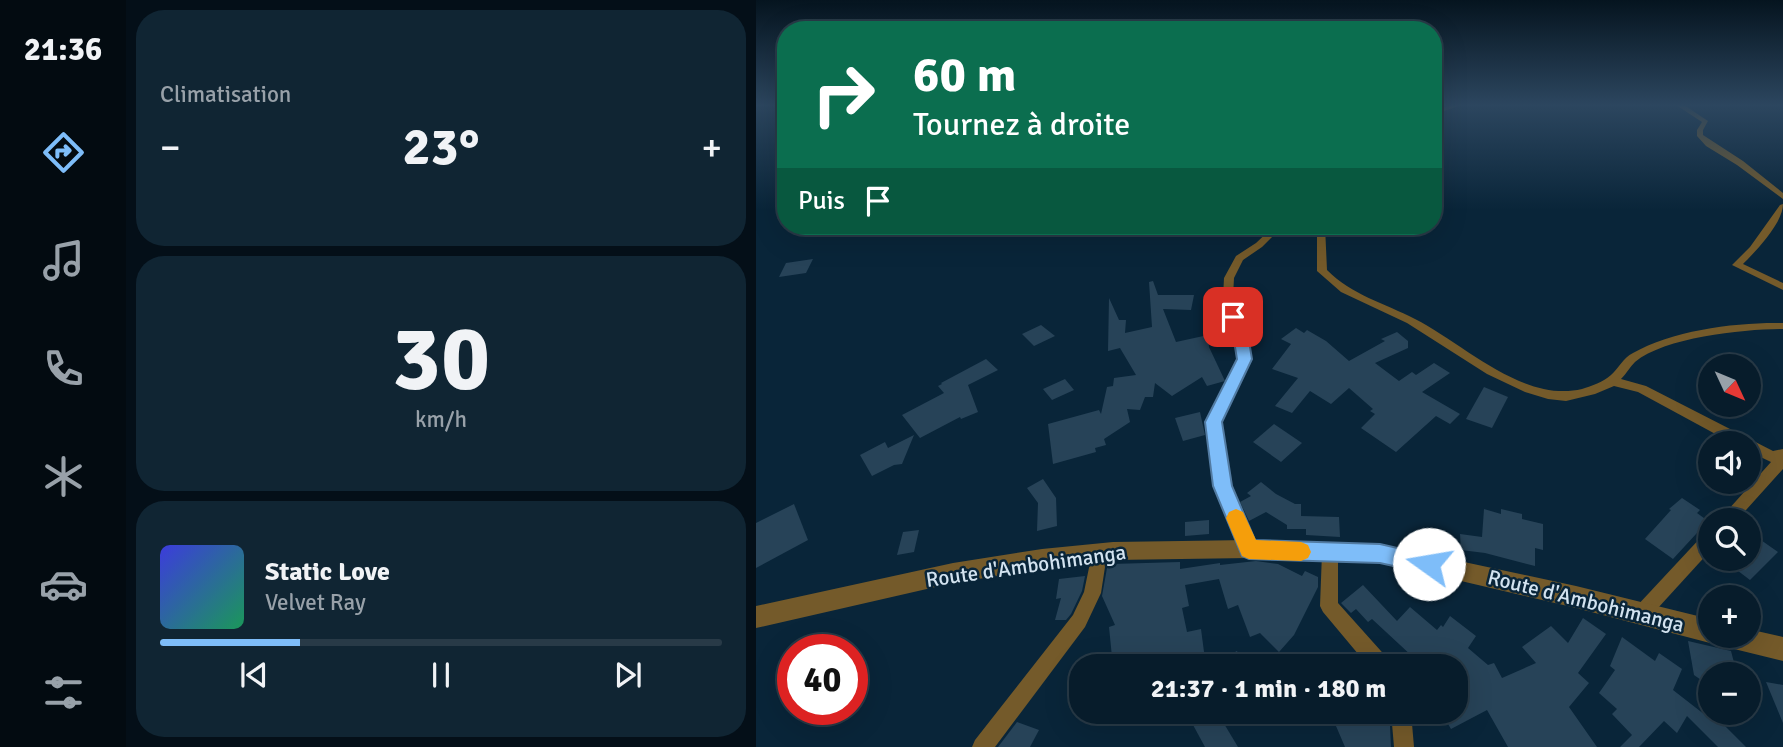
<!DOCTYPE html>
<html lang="fr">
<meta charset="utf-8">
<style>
body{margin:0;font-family:Signika,sans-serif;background:#102533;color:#f1f3f6;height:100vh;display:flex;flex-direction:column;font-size:26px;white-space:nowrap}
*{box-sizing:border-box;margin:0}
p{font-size:23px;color:#98a1a9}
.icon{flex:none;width:38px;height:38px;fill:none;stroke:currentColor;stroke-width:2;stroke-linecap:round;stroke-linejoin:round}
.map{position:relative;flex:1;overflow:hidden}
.panel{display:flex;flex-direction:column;gap:10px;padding:10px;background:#040f18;width:630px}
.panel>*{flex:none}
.top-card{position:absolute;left:21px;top:21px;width:665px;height:214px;border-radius:28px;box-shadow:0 7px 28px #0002,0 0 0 2px #283a47;background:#0b6e4f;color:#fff;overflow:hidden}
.needle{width:46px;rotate:134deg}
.fabs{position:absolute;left:942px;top:354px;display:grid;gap:14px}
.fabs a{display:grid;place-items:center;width:63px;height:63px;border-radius:50%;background:#071c2b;box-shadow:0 7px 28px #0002,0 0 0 2px #283a47;font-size:35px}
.speed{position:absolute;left:21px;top:634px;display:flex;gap:14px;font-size:35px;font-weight:700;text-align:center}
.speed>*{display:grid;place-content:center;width:91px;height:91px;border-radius:50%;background:#071c2b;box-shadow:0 7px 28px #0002,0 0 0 2px #283a47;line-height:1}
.speed .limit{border:10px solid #d22;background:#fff;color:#111}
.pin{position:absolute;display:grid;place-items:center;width:60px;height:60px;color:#fff;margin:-30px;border-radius:14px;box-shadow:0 4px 10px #0006}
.me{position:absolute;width:77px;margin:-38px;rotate:283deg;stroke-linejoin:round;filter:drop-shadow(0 0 5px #0008)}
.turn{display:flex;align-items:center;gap:24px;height:147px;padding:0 21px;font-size:32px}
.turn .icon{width:91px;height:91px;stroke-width:2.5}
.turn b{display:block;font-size:49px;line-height:60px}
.then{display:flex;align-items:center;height:66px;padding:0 21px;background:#0003;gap:14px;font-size:26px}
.big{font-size:52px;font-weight:800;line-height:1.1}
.panel .widget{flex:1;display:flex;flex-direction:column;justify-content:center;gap:10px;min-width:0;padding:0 24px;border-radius:28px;background:#102533}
.panel .dial{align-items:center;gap:0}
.dial b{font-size:91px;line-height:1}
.song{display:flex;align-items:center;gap:21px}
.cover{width:84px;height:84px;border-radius:10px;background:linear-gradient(135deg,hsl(240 70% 55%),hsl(150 70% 35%))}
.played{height:7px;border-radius:4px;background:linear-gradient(90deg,#7ebdf9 25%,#283a47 25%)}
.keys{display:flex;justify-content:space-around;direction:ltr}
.heat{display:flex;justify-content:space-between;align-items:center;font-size:38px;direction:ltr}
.trip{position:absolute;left:313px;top:654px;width:399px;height:70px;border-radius:28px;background:#071c2b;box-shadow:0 7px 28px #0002,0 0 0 2px #283a47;font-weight:800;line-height:70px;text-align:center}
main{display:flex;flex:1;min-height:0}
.dock{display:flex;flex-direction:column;width:126px;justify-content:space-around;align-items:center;background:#030b11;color:#98a1a9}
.dock .icon{width:49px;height:49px}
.dock .selected{color:#7ebdf9}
.dock b{font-size:32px;color:#f1f3f6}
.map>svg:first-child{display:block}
</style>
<main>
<nav class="dock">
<b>21:36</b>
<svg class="icon selected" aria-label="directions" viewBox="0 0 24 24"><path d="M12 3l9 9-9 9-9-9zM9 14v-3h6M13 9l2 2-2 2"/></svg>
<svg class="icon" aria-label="music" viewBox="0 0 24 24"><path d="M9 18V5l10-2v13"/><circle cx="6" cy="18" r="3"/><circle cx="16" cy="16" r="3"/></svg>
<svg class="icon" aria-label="phone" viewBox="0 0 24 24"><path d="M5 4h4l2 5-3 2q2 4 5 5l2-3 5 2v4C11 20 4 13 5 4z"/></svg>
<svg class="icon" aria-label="climate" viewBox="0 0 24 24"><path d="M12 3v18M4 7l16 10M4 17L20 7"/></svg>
<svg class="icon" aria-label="car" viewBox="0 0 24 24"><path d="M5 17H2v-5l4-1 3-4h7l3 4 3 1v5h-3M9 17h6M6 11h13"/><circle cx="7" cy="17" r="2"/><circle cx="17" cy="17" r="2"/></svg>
<svg class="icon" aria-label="filters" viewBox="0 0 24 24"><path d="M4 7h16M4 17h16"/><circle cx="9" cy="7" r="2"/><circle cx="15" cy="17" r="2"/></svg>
</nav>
<section class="panel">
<div class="widget"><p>Climatisation</p>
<div class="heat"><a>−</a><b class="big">23°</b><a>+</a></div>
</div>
<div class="widget dial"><b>30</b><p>km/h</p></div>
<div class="widget">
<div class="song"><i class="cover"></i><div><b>Static Love</b><p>Velvet Ray</p></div></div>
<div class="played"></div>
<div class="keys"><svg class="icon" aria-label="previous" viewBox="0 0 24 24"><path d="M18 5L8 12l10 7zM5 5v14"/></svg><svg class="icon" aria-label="pause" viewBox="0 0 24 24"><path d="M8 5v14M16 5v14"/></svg><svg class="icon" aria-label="next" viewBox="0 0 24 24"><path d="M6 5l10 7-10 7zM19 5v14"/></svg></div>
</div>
</section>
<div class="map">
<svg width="1027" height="747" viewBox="0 0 1027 747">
<rect width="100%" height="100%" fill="#092539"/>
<g fill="#274358">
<polygon points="57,259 50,273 23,277 30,263"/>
<polygon points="397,281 402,295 438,295 435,310 407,309 420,342 452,335 453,347 469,381 451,386 446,377 416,396 399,383 397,397 389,397 384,410 371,409 374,422 348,439 350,445 339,448 340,452 297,464 292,424 343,410 345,414 351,387 357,386 358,378 380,375 364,348 352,351 353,298 363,320 370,320 369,333 396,327 393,282"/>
<polygon points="285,325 299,336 278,346 266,334"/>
<polygon points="540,328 548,333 551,330 570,341 593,361 629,341 625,339 641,332 652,341 652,348 619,363 643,381 656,372 660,375 678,363 694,373 666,392 704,414 694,424 680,416 640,452 605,428 619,414 614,411 617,409 593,388 575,404 554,391 536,413 519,406 542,378 516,369 535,344 525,339"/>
<polygon points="230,359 242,370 212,385 222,412 205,419 204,417 164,438 146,415 188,393 182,386 186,384 185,383"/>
<polygon points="309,379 318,390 296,400 287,389"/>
<polygon points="728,387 752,397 736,428 710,419"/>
<polygon points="444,412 449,435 427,441 419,418"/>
<polygon points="518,424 546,443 525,462 497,442"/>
<polygon points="158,435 146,464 138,465 116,476 104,455 129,442 132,448"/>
<polygon points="287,479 300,498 301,526 281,531 282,503 271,488"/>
<polygon points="505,482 520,494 539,504 545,504 545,516 583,517 584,537 550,535 550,529 531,529 531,525 510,512 493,521 484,502 495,496 491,493"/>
<polygon points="926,498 944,510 941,513 952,521 917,559 889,539 915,510 913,509"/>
<polygon points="38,504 52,540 0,568 0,523"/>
<polygon points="728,509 745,514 745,509 766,514 766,519 787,524 787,550 779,548 779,566 729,553 705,550 704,534 726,537"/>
<polygon points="453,520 453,534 429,536 429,522"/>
<polygon points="163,530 158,552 141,555 147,532"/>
<polygon points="992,531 1022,552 994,580 965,558 992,558"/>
<polygon points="500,561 522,564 546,576 549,571 562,577 562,587 538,635 523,652 504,633 494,637 482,605 472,609 463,579 429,585 433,606 426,608 431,632 445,629 450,667 357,667 353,627 359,625 346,596 351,568 356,564 424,562 424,569 464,563 464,565"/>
<polygon points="329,576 326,591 315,614 310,620 299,620 305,598 300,599 303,579"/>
<polygon points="607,585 641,621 654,607 681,630 685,625 687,627 694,616 720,636 712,648 732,665 738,663 746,678 780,663 766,647 795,626 812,643 827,618 850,634 822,673 833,683 813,707 841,747 752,747 731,710 695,729 685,712 700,712 700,667 649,667 657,657 616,619 612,622 600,609 595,613 585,603"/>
<polygon points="866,637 899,661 903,653 926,669 917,690 953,718 957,714 990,747 962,747 931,716 921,733 908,721 883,747 864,747 876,735 856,714 861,709 843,693 859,670 854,666"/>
<polygon points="932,641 975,651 981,674 951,674 948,682 938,675"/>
<polygon points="481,651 488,667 450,667"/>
<polygon points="1010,682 1027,685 1027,723"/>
<polygon points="430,712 461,712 482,747 449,747"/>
<polygon points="574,712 602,712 605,717 615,712 627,712 634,726 635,747 589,747"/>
<polygon points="261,722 283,730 274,747 242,747"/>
</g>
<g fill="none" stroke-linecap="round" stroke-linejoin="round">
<g fill="#745a2a" fill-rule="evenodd">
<polygon points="695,105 705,105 677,115 677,111"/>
<polygon points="920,105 928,105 952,121 947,130 947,135 987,161 1027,193 1027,199 981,165 950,146 941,136 941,130 946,122"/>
<path d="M1027,204C1027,223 1000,251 987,264L1027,283V290L976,265L994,247L1024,205Z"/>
<polygon points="518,226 527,226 506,247 487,260 478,278 477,297 495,359 464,422 474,486 501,549 499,554 493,556 487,554 460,486 450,422 483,359 467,297 468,278 480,256 500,243"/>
<path d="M561,226H569L571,270C596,295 628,303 659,319C708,344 767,403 826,389C836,386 847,382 855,375C863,368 867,358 877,353C917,330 981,322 1027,323V329C989,329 909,337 879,362C874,367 870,374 865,379L890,386L1017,451L1027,449V469L981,520H963L1015,462L992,451V443H976L882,392L858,386L839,394L810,401L792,399L769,392L731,374L651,323L585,292L561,271Z"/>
<polygon points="954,532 954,551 891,620 885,623 879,620 876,614 879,608 948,534"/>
<polygon points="355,545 361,547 363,552 361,557 349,567 345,593 329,627 239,747 216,747 219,740 317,615 328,592 335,558"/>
<polygon points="574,546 580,548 582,553 582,603 633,660 635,667 613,667 567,612 564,606 566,553 568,548"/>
<polygon points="635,712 655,712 658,747 638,747"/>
</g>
<polygon fill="#745a2a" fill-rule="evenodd" points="493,540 624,544 820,586 954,619 954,635 992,635 992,629 1027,637 1027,661 970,647 960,640 954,643 820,608 624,562 493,558 357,560 286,569 197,583 0,628 0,606 197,563 286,549 357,542"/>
</g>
<linearGradient id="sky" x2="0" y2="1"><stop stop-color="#05141f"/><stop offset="0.5" stop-color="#2c465f"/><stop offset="1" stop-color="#2c465f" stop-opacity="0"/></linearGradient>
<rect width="1027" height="210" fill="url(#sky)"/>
<polygon fill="#7ebdf9" stroke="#527ba2" stroke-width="2" points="477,313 484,317 493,341 496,359 466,422 476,486 499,540 624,544 681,557 684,564 681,571 673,574 624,563 493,559 486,556 457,486 449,422 481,359 478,341 469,317"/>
<polygon fill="#f59e0b" points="480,509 487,512 500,540 545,542 552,545 555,552 552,558 545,561 493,559 486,556 470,518 473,512"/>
<g text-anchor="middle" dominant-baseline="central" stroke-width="5" stroke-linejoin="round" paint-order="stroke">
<g font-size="21" fill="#d3e3f0" stroke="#092539">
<text transform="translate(270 566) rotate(-8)">Route d'Ambohimanga</text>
<text transform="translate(830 601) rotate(14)">Route d'Ambohimanga</text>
</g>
</g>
</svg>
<div class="fabs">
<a><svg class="needle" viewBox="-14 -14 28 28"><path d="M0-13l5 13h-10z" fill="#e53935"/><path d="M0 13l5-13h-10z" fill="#98a1a9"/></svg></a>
<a><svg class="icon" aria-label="sound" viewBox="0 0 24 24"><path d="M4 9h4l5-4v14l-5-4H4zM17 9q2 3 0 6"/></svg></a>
<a><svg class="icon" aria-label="search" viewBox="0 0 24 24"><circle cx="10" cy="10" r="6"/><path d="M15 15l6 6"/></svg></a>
<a>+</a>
<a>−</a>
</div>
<div class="speed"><div class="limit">40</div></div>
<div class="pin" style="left:477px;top:317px;background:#d93025"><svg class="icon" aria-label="arrive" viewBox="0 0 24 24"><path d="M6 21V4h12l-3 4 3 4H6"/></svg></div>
<svg class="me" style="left:673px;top:564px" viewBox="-20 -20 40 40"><circle r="19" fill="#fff"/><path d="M0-13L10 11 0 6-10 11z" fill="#7ebdf9"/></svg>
<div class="trip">21:37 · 1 min · 180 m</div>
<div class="top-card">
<div class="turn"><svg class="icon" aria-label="right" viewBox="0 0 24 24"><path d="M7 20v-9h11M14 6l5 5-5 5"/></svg><div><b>60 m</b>Tournez à droite</div></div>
<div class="then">Puis<svg class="icon" aria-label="arrive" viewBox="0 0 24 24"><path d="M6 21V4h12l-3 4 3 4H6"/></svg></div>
</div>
</div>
</main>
